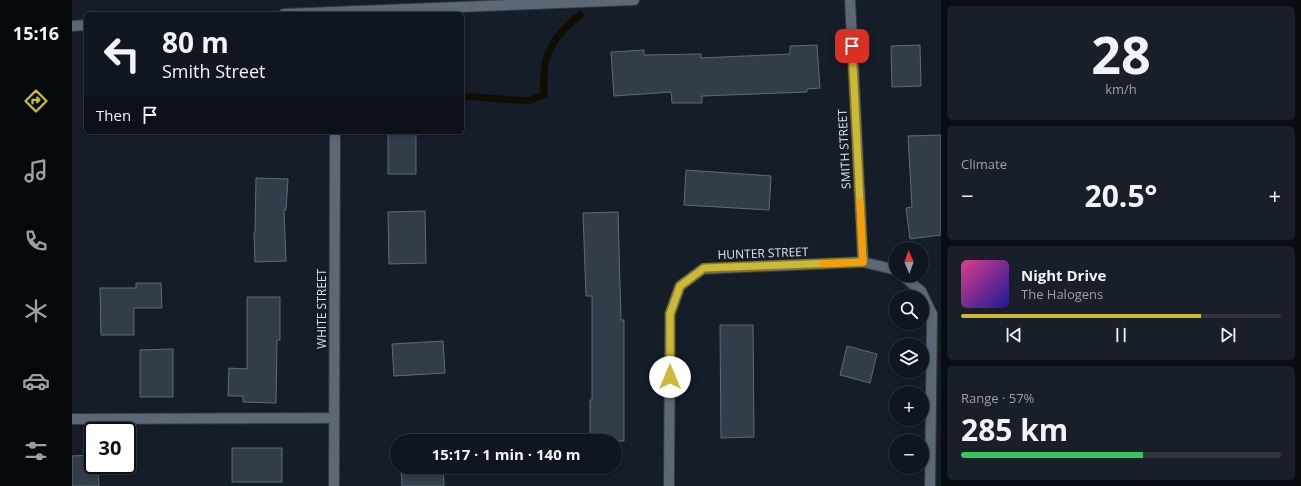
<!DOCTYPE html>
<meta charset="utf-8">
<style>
body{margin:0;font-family:"Open Sans",sans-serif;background:#191f28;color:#f1f3f6;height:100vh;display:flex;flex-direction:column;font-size:15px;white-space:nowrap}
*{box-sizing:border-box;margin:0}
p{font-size:13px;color:#9c9fa4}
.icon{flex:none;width:22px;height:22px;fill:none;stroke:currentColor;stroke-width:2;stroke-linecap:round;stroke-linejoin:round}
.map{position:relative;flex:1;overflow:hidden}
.sheet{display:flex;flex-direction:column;gap:6px;padding:6px;background:#090c11;width:360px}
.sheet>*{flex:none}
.hud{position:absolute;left:12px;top:12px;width:380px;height:122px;border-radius:6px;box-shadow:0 2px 6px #0003,0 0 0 1px #30353d;background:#10161f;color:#f1f3f6;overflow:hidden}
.needle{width:26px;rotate:358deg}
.controls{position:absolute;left:817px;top:242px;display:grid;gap:8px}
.controls a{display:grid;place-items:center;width:40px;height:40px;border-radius:50%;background:#10161f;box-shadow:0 2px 6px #0003,0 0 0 1px #30353d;font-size:20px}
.speed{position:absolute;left:12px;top:422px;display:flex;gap:8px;font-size:20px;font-weight:700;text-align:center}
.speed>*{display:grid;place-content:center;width:52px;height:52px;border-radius:50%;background:#10161f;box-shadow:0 2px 6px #0003,0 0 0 1px #30353d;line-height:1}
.speed .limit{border:2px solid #111;border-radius:6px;background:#fff;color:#111}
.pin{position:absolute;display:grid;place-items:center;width:34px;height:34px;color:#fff;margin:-17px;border-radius:8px;box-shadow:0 2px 6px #0006}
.me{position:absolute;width:44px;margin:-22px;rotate:0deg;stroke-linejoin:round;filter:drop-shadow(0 0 3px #0008)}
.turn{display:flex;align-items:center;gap:14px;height:84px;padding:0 12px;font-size:18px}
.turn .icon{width:52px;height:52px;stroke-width:2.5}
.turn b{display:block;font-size:28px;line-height:34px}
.then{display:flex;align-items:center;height:38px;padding:0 12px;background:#0003;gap:8px;font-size:15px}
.big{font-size:30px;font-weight:700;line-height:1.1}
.sheet .tile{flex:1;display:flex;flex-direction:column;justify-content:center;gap:6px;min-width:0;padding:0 14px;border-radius:6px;background:#191f28}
.sheet .dial{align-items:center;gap:0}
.dial b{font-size:52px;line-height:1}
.song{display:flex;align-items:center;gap:12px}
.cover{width:48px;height:48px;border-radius:6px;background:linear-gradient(135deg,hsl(330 70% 55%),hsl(240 70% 35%))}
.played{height:4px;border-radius:2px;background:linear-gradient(90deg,#ccb939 75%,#30353d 75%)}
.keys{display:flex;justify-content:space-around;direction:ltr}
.heat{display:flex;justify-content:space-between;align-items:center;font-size:22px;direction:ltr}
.charge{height:6px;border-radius:3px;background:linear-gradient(90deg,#34c759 57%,#30353d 0)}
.trip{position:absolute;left:318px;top:434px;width:232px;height:40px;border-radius:20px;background:#10161f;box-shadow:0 2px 6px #0003,0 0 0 1px #30353d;font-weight:700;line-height:40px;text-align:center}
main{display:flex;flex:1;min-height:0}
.tab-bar{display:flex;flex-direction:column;width:72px;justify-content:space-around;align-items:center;background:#06090c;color:#9c9fa4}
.tab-bar .icon{width:28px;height:28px}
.tab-bar .selected{color:#ccb939}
.tab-bar b{font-size:18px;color:#f1f3f6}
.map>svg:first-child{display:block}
</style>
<main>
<nav class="tab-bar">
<b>15:16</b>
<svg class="icon selected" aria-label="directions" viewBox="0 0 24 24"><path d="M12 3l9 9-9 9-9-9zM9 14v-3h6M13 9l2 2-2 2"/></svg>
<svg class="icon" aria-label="music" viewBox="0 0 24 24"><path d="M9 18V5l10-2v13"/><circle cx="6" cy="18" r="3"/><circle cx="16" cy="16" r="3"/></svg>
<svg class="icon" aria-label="phone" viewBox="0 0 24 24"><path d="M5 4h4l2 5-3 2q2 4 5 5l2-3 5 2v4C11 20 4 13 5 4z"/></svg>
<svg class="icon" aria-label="climate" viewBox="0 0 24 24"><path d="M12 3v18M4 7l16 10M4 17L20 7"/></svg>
<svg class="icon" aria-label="car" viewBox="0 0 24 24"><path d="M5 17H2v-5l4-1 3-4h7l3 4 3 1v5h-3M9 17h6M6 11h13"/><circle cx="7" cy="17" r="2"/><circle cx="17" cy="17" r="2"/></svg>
<svg class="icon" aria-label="filters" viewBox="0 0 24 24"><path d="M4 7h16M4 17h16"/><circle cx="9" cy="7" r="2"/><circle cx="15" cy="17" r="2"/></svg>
</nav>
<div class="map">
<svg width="869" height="486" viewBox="0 0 869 486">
<rect width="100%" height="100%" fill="#151d29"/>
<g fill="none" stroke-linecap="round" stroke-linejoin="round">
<path stroke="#110d00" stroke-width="7" d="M390,96L456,101L472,95C472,84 471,70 474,60C479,41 494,26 508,15"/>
</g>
<g fill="#333d4a" stroke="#5f6a79">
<polygon points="745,45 748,88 735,89 735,92 630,96 630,103 600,103 599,92 542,96 539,52 572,50 572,55 629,54 629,58 718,54 718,46"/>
<polygon points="848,45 849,86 820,87 819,46"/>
<rect x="316" y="132" width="28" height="42"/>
<polygon points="869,135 869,235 838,239 834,208 840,207 836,136"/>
<polygon points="614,170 699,176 697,210 612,205"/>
<polygon points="184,178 216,179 214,210 212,210 214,261 183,262 182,232 183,232"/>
<polygon points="353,211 354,263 317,264 316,212"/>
<polygon points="546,212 549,320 552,320 552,441 518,441 518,400 520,400 520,296 514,296 511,213"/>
<polygon points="64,283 89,283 90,308 62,308 62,335 29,335 28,288 64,288"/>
<polygon points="175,297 208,297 208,340 205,340 204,403 171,402 171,396 156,396 157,368 175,369"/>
<polygon points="648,325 681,325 682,437 649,438"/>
<polygon points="371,341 373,373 322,376 320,344"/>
<polygon points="775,346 805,354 798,383 768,375"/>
<polygon points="101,349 101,397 68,397 68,350"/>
<rect x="160" y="448" width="50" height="34"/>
<polygon points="21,455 21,465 26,465 27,486 0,486 0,456"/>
<polygon points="329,467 371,467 372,486 330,486"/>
</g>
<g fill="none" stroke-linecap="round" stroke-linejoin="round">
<defs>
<g id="minor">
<polyline points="778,0 791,262"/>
<polyline points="212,14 562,0"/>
<polyline points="0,26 14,25"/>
<polyline points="830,275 849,291 860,314 858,486"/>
<polyline points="0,419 262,418"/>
<polyline points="262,486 263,132"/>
<polyline points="597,486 598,314 608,286 631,269 791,262 824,270"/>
</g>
</defs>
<use href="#minor" stroke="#333742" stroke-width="12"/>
<use href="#minor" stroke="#5d6877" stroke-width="10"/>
</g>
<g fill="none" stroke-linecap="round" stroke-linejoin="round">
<defs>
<polyline id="route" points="598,377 598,314 608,286 632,268 791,262 780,46"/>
</defs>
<use href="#route" stroke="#857825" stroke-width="10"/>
<use href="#route" stroke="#ccb939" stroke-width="7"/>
<polyline stroke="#f59e0b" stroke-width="7" points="751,264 791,262 788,202"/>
</g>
<g text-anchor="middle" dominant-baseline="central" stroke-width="3" stroke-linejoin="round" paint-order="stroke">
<g font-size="12" fill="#dce2ea" stroke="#151d29">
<text transform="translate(772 149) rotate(-93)">SMITH STREET</text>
<text transform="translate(691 253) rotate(-2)">HUNTER STREET</text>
<text transform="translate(249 309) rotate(-90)">WHITE STREET</text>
</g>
</g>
</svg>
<div class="controls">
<a><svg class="needle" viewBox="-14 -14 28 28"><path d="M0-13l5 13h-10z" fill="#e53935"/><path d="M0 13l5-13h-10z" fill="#9c9fa4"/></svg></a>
<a><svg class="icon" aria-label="search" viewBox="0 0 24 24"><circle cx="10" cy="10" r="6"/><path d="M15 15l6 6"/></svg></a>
<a><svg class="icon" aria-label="layers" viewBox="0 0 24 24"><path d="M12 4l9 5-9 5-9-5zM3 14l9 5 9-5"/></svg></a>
<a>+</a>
<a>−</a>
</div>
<div class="speed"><div class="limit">30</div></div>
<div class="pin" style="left:780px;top:46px;background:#d93025"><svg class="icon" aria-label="arrive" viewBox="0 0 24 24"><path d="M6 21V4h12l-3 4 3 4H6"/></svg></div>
<svg class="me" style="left:598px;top:377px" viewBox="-20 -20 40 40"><circle r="19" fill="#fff"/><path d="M0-13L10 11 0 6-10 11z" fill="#ccb939"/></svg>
<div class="trip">15:17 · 1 min · 140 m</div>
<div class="hud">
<div class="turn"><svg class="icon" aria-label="left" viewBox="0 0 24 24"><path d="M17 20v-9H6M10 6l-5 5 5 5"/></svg><div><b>80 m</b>Smith Street</div></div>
<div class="then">Then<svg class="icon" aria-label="arrive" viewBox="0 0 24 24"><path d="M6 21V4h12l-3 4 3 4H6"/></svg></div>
</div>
</div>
<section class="sheet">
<div class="tile dial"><b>28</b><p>km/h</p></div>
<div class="tile"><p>Climate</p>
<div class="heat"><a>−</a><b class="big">20.5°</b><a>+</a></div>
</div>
<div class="tile">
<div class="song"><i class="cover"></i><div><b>Night Drive</b><p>The Halogens</p></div></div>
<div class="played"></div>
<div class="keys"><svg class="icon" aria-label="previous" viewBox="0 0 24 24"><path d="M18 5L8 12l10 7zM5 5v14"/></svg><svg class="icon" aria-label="pause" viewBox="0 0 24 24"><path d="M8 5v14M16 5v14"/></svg><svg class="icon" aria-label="next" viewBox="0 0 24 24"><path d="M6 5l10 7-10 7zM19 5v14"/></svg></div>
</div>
<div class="tile"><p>Range · 57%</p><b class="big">285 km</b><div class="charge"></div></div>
</section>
</main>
